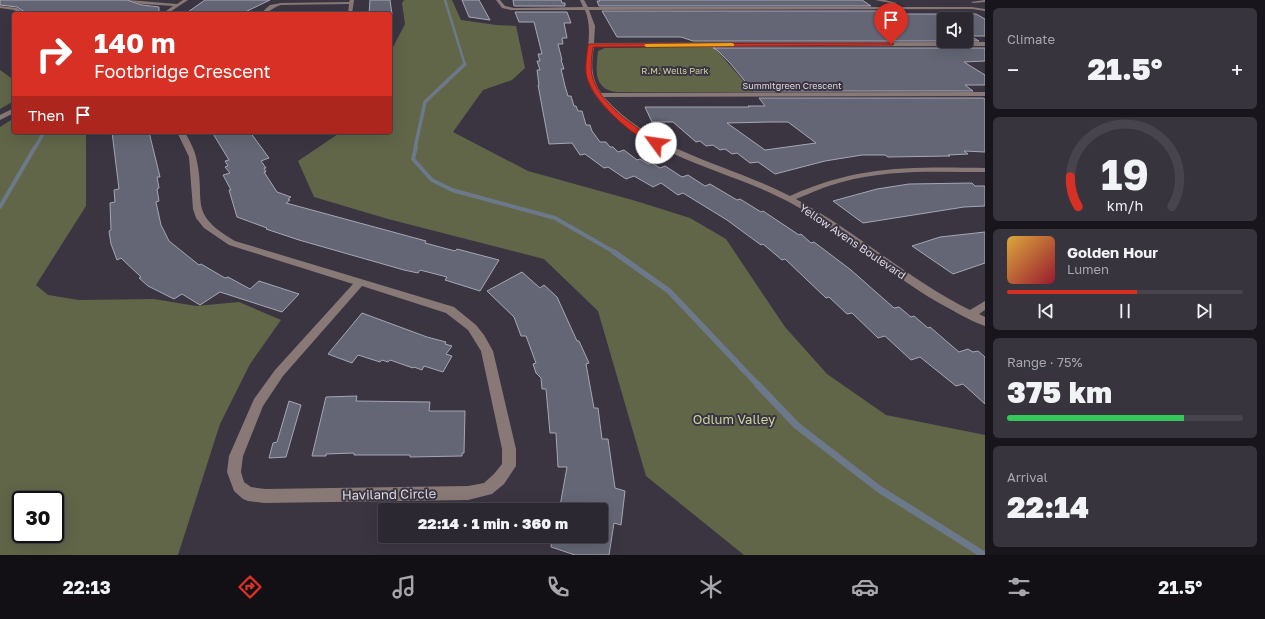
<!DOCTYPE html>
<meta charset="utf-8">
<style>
body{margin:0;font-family:"Golos Text",sans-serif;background:#38343e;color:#f1f3f6;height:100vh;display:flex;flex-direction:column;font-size:15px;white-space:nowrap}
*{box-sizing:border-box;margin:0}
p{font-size:13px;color:#a6a6ac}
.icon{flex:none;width:22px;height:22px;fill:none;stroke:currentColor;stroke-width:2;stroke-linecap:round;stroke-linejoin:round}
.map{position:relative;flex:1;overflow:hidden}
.side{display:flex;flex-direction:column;gap:8px;padding:8px;background:#18161c;width:280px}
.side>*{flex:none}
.guide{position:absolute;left:12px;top:12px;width:380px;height:122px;border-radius:4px;box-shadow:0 4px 16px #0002,0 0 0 1px #48444d;background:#d93025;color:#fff;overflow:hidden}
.controls{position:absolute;left:937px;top:12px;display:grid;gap:8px}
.controls a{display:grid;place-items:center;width:36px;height:36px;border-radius:4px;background:#2c2832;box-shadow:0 4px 16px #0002,0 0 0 1px #48444d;font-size:20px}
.speed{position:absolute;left:12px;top:491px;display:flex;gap:8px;font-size:20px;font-weight:700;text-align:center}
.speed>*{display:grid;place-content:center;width:52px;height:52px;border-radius:50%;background:#2c2832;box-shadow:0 4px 16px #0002,0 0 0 1px #48444d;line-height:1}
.speed .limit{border:2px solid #111;border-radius:6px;background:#fff;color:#111}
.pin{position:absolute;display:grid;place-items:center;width:34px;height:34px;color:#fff;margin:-41px -17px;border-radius:50% 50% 50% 0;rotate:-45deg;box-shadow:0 0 4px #0007}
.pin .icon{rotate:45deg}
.me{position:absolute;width:44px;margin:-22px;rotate:301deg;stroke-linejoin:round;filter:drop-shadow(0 0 3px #0008)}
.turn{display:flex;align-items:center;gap:14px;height:84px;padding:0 16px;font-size:18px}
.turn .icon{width:52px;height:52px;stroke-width:2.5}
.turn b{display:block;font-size:28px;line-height:34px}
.then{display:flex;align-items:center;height:38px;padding:0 16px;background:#0003;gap:8px;font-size:15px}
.big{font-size:30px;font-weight:800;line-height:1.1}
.side .card{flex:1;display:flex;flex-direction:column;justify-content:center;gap:6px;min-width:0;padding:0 14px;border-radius:6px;background:#38343e}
.side .dial{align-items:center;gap:0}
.dial svg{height:104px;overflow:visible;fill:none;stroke:#48444d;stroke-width:7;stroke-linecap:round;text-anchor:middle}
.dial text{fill:#f1f3f6;stroke:none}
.song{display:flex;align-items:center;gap:12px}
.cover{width:48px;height:48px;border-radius:6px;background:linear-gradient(135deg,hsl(40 70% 55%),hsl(350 70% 35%))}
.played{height:4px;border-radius:2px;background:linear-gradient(90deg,#d93025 55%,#48444d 55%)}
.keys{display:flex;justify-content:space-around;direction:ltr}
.heat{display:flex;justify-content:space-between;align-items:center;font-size:22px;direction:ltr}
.charge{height:6px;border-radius:3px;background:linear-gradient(90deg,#34c759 75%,#48444d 0)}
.trip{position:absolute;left:378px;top:503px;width:230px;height:40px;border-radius:4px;background:#2c2832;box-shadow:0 4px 16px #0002,0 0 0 1px #48444d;font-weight:800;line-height:40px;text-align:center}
.tabs{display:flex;height:64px;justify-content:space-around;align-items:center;background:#121014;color:#a6a6ac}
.tabs .icon{width:28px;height:28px}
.tabs .active{color:#d93025}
.tabs b{font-size:18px;color:#f1f3f6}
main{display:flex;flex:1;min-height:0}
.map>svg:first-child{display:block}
</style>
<main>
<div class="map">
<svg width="985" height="555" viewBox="0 0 985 555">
<rect width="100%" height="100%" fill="#3b3542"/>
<g fill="#616649" fill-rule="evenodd">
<polygon points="404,0 452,0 461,20 496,25 516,26 525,68 512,80 483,90 453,132 528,171 636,201 690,218 726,239 785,327 827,374 886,415 985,435 985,555 744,555 646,476 598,311 544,259 388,219 314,197 298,161 341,132 390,132 390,53 405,24 402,3"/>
<path d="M714,47L753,92H616C593,89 596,69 598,51L605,48Z"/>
<polygon points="0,70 14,80 14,101 0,109"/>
<path d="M14,118V132H86V206L36,285L48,295L79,300L154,299L196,306L239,302L281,320L250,364L220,424L178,555H0V127ZM21,500H55V534H21Z"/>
</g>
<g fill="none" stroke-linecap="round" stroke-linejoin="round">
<polyline stroke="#6c798b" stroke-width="2.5" points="445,0 465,65"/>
<g stroke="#6c798b" stroke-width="3.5">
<polyline points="35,148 44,132"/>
<polyline points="415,148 425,102 465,64"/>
</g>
<g stroke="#6c798b" stroke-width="4">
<polyline points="416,147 413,159 432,180 452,190 555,218 616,253"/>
<polyline points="0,207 35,147"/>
</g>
<polyline stroke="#6c798b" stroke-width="5.5" points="614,252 669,291 759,386"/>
<polyline stroke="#6c798b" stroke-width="7" points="758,385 796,425 879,489 984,555"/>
</g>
<g fill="#656675" stroke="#a5a6b6" fill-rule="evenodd">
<polygon points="0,0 127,0 142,5 159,7 159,14 28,14 17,7 0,5"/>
<polygon points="205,0 270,0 241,14 185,14"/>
<polygon points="370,0 390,0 392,14 369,14"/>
<polygon points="462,0 479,0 490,20 469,17"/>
<polygon points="513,0 561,0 562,3 565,3 565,6 514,6"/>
<polygon points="599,0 862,0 871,6 599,6 597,1 600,1"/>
<polygon points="602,11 880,11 886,14 976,14 985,19 985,36 970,36 979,41 966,41 966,19 944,19 944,41 693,41 681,37 617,37"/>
<polygon points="515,12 567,12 571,23 564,23 567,38 562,38 563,44 558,44 562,60 561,60 564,69 561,69 565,86 568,96 571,96 574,106 576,106 578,111 582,111 586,125 590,125 592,131 600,142 606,142 610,147 613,147 618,152 624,150 637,160 640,159 648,164 652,163 660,168 665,166 682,177 688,175 705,186 710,184 737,200 740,199 761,212 763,211 799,235 801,234 811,243 814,242 851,270 894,308 899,307 911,317 914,316 928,328 930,327 959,352 968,349 973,352 978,351 985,357 985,404 963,384 956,386 920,357 911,360 885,336 878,338 852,313 847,314 829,297 826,298 785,259 782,260 763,244 761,245 727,220 683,193 678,195 661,183 653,187 634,176 626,179 608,167 604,168 585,154 580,155 572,143 549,144 538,85 539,85 537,70 540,70 537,61 540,61 538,54 542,54 534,22 519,22"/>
<polygon points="713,48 985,48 985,61 964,62 985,75 985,85 965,85 973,91 753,91 730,63 717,50"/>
<path d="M759,98H983L985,99V152L964,151L968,154L948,155L950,156L888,157L885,155H862L825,161L775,174L758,162L750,163L737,153L732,154L725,149L720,150L713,145L706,146L700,141L696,142L673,122H652L645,107H749L748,106H765ZM770,122H788L816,143L765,150L727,123Z"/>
<polygon points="112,132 149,132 160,177 157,177 159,188 157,189 159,201 156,202 161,225 169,241 199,265 201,264 225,278 228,277 250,289 259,281 299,294 282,312 220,292 200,305 182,294 174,299 148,286 139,278 141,277 121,258 117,260 111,244 109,231 111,230 110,203 115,202 114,190 119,189"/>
<polygon points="212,132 250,132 269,158 261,161 266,168 264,168 266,172 264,172 277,192 291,197 288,199 290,200 286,203 426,241 425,243 455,251 457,249 499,260 480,291 445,280 447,277 420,270 418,273 404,270 299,240 266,229 267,228 237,217 229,190 231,190 223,175 230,173 225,167 228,166 225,161 229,160"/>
<polygon points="972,183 975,186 985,186 985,206 964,207 863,223 833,201 877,189 909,184"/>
<polygon points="985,232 985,263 953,274 912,246 940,237"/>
<polygon points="522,272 540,288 544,285 557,297 577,341 579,341 589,363 586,364 594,408 598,408 602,439 608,439 615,488 625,491 621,525 614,523 609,555 575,555 551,547 552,536 601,536 601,510 572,510 560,506 567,467 558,467 556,433 550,433 546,389 542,389 541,378 536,373 533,364 536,363 526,336 521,336 514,317 487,291"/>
<polygon points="362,313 427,337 446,342 445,344 452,346 446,354 452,356 443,372 424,366 422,370 414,367 413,368 390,360 388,362 382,360 380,362 358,355 352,363 328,354"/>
<polygon points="357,396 356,401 430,402 429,411 465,411 464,453 462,453 462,456 410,457 410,455 354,455 354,453 326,454 326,456 312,456 326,397"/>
<polygon points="289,401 301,405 286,457 269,458 273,443 277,442"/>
</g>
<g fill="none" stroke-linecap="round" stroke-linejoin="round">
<g fill="#887876" fill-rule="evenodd">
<polygon points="128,0 177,4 183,0 188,0 167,14 162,14 173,6 142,4"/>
<path d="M350,0H354L352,14H348L349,4L281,5C273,7 268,14 260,14L270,5L281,3L349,2Z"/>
<path d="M496,0H500L505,6L514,8L583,7L580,0H584L588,7H972L985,9V11L972,9L589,10L595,26L594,43L985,42V46L594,47C591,64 591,78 601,93L985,92V96L604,97C654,153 726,163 790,196C858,165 913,167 985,168V172C937,172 888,169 842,182C826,186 811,193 796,199C857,232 908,279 970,310L985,301V310L979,314L985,317V326C973,322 961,315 950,309C893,279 846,233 789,202C726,168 640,157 596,96C576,70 597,39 585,10H511L502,8Z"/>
<polygon points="875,0 885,0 897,3 895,4"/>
<polygon points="985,0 985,2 973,3 971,2"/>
<polygon points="0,6 17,8 27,14 21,14 14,10 0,8"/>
<polygon points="14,108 14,113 0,120 0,115"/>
<path d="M177,132H185C189,140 194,148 196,157C207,203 186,212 235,241L454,307L476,325L484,335L493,351L516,449V466L504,484L492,494L468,500L265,503L248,501L243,499L234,491L227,472L229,456L254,399L275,370L353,284L229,245L204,228L196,218L193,209L189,157ZM362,286L446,313L468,330L481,351L502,449V464L494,474L484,483L468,486L265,489L251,487L244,482L241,472L243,456L263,406L283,376Z"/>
</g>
</g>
<path fill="#d93025" stroke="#8d1f18" d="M891,43L894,44L893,45L593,47C592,55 590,66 592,75C598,103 635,128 659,141V144L656,145C633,138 589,98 586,73C585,65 587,54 588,45L590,44Z"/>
<polygon fill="#f59e0b" points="732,43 734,44 734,46 646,47 644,45 646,44"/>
<g text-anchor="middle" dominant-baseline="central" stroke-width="4" stroke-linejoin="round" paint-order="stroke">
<g font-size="9" fill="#cad59c" stroke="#3b3542">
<text x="675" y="70">R.M. Wells Park</text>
</g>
<g font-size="9" fill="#dddae2" stroke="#3b3542">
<text x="792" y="85">Summitgreen Crescent</text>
</g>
<g font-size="11" fill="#dddae2" stroke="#3b3542">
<text transform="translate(853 241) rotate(34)">Yellow Avens Boulevard</text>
</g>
<g font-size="13" fill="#cad59c" stroke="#3b3542">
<text x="734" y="419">Odlum Valley</text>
</g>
<g font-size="13" fill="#dddae2" stroke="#3b3542">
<text transform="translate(389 494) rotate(-1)">Haviland Circle</text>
</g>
</g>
</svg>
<div class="controls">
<a><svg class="icon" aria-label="sound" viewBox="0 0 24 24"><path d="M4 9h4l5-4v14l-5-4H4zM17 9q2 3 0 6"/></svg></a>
</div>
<div class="speed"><div class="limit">30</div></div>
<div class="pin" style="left:891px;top:44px;background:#d93025"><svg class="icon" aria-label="arrive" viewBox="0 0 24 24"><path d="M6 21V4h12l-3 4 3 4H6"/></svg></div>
<svg class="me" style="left:656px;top:143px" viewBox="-20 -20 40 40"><circle r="19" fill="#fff"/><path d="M0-13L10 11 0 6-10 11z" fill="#d93025"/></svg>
<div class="trip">22:14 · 1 min · 360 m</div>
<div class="guide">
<div class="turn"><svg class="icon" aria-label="right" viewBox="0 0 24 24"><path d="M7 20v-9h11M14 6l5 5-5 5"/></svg><div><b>140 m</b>Footbridge Crescent</div></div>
<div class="then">Then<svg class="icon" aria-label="arrive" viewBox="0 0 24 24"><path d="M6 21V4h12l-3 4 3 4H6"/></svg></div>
</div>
</div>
<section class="side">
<div class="card"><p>Climate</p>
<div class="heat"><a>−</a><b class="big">21.5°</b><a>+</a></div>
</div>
<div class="card dial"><svg viewBox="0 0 100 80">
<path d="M14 69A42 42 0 1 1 86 69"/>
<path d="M14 69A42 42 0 0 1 8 46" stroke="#d93025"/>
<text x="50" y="56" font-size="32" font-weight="700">19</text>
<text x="50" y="72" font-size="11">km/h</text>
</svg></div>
<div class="card">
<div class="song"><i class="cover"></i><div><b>Golden Hour</b><p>Lumen</p></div></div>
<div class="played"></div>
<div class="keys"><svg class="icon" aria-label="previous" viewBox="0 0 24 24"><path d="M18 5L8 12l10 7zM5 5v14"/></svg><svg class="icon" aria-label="pause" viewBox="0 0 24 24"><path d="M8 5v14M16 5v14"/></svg><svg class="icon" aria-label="next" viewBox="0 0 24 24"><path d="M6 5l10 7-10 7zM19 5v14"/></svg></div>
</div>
<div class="card"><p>Range · 75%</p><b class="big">375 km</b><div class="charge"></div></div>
<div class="card"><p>Arrival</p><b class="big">22:14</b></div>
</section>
</main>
<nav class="tabs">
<b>22:13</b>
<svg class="icon active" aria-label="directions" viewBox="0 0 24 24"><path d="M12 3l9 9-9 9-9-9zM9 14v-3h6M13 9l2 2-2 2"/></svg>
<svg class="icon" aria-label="music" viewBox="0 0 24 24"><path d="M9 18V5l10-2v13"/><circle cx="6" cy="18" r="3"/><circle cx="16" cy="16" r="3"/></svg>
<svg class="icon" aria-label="phone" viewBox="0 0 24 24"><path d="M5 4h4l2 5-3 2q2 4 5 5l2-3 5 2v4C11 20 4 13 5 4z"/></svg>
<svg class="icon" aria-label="climate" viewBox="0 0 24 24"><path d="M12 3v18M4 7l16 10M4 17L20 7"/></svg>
<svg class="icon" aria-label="car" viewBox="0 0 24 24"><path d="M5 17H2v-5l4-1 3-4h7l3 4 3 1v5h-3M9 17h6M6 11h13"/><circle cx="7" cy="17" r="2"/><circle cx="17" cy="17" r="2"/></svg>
<svg class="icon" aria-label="filters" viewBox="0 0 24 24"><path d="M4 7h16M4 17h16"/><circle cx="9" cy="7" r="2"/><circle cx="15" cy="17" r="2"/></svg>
<b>21.5°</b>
</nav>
